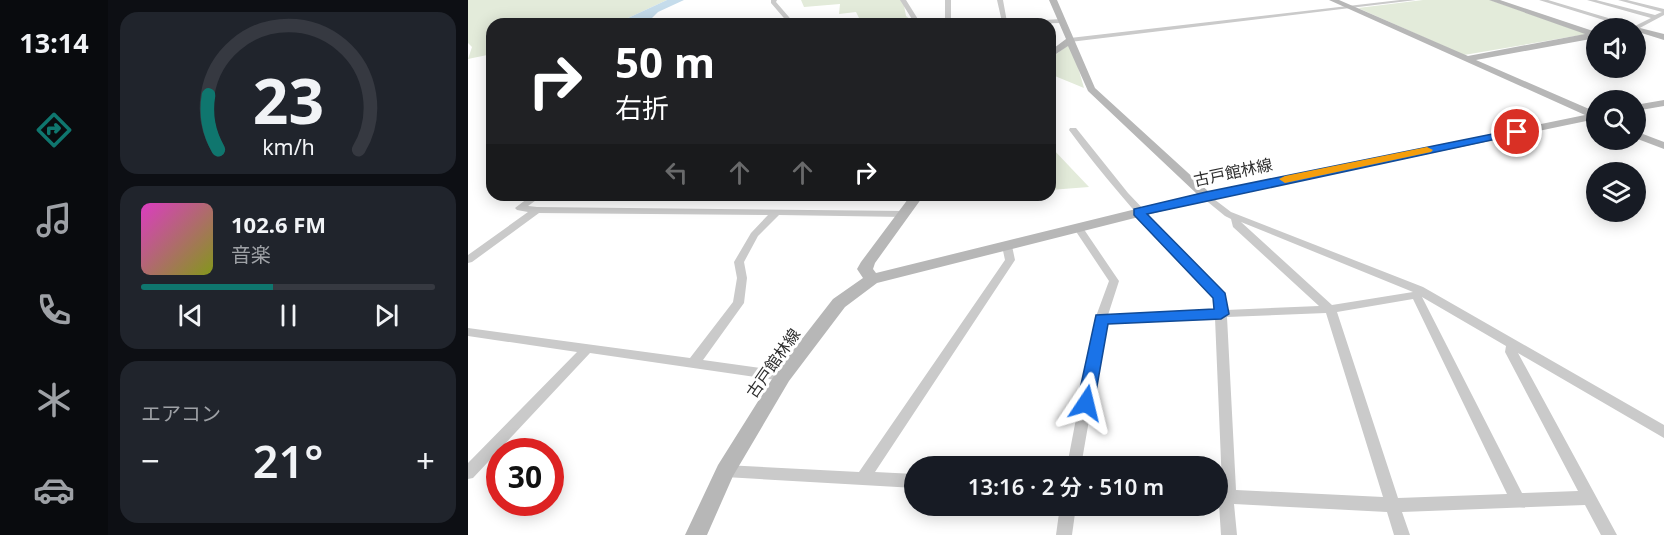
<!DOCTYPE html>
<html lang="ja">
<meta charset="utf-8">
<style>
body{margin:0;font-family:"Noto Sans","Noto Sans JP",sans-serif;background:#20242c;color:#f1f3f6;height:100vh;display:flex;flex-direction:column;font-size:22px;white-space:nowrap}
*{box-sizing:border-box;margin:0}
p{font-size:20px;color:#9ea1a6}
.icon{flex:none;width:33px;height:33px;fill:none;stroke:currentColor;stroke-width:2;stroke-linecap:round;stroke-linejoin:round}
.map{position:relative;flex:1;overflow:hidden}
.drawer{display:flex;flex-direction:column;gap:12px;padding:12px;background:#0d0f14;width:360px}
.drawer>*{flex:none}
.hud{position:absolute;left:18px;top:18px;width:570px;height:183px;border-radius:18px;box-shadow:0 3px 15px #0003;background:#202124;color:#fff;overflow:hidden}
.tools{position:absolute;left:1118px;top:18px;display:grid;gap:12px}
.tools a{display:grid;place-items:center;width:60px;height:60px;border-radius:50%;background:#171b24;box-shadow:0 3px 15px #0003;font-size:30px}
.speed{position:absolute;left:18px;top:438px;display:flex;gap:12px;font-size:30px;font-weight:700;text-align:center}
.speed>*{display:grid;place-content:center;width:78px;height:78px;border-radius:50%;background:#171b24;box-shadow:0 3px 15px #0003;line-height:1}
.speed .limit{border:9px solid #d22;background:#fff;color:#111}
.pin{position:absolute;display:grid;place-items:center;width:51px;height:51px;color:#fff;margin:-26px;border:3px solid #fff;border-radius:50%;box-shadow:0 2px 6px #0007}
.me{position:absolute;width:66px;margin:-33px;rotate:10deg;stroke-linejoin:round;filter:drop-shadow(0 0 4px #0008)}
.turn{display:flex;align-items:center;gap:21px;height:126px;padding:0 30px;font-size:27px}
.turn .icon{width:78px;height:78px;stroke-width:2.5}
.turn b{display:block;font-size:42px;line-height:51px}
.lanes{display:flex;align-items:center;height:57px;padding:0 30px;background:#0003;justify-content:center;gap:30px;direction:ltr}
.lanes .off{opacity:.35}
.big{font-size:45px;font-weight:600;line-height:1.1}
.drawer .tile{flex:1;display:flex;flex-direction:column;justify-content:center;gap:9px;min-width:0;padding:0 21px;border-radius:18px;background:#20242c}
.drawer .dial{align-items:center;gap:0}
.dial svg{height:156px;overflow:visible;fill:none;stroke:#363941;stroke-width:7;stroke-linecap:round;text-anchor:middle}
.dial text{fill:#f1f3f6;stroke:none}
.song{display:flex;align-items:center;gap:18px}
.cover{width:72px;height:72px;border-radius:9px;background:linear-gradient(135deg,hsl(310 70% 55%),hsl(70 70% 35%))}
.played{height:6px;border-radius:3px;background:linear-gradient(90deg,#0f766e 45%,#363941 45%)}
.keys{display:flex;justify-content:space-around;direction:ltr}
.heat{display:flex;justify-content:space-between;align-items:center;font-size:33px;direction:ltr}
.trip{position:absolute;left:436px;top:456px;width:324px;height:60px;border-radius:30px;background:#171b24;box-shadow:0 3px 15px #0003;font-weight:600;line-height:60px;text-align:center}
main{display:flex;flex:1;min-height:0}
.tabs{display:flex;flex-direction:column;width:108px;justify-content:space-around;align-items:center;background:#090b0e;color:#9ea1a6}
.tabs .icon{width:42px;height:42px}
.tabs .current{color:#0f766e}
.tabs b{font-size:27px;color:#f1f3f6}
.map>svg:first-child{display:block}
</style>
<main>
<nav class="tabs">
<b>13:14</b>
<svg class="icon current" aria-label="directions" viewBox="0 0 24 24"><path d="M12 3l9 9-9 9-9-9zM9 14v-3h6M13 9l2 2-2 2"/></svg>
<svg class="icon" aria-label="music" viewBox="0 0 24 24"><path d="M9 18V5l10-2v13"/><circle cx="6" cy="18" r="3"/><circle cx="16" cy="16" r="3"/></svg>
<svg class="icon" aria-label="phone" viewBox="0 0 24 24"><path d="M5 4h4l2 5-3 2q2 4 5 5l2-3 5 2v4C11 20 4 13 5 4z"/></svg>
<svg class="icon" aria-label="climate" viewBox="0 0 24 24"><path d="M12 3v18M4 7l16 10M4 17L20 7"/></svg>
<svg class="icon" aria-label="car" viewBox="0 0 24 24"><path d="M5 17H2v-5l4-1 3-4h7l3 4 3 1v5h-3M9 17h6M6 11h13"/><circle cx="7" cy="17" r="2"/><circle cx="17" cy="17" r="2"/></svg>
</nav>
<section class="drawer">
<div class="tile dial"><svg viewBox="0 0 100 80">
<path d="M14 69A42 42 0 1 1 86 69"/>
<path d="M14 69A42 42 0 0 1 9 41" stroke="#0f766e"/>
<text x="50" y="56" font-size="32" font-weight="700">23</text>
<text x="50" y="72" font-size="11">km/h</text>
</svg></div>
<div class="tile">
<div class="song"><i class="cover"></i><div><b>102.6 FM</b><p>音楽</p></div></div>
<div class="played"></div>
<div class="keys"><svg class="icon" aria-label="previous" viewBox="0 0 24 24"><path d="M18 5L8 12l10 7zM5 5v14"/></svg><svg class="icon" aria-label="pause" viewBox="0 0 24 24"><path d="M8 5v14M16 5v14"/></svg><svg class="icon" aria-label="next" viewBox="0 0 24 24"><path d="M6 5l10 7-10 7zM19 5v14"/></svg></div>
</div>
<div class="tile"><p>エアコン</p>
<div class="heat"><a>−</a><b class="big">21°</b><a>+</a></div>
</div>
</section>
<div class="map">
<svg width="1196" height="535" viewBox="0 0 1196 535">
<rect width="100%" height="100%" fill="#fff"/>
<g fill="#e3ebda">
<polygon points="0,0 199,0 147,24 24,24 24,54 0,59 4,47 0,43"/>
<polygon points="333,0 435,0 438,16 448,24 409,24 408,19 392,20 388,12 371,14 372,4 336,7"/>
<polygon points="955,0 1022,0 1119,34 996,55 890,8"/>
<polygon points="603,43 616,88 582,74 582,59"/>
<polygon points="582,143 583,147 621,187 582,190"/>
</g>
<polygon fill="#c5dceb" points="199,0 216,0 190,12 182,20 183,24 147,24"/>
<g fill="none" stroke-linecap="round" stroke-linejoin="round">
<g fill="#cacaca" fill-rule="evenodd">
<polygon points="303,0 309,0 308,2 327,24 321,24 303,3"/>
<polygon points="432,0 438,0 453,24 447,24"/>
<rect x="477" y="0" width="6" height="24"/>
<polygon points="529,0 535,0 539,22 594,19 597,21 594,23 522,24 534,22"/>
<polygon points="932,0 948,0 602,42 599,40 602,38"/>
<polygon points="1071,0 1080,0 1167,26 1183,18 1119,0 1128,0 1187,15 1194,12 1150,0 1159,0 1196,9 1196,15 1168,30"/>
<path d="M602,128H608L660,193L756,294L758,310L851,306L765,227L763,219L757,216L735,198L733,196L735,194L738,193L763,212L955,287L1196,425V438L1050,353L1149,535H1133L1117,505L934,512L942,535H926L919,512L766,504L769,535H753L750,489H753L754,485L747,318L638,323L613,466H599L627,319L641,281L605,227L607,225H613L651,281L640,315L747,310L746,298C696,244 645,190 601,130ZM773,222L945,292L864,305ZM954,297L1038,346L1037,352L1110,491L1054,493ZM945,299L1039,494L930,498L869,312ZM858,313L915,497L768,490L759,317Z"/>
<polygon points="64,195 75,195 60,206 69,207 436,211 441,214 436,217 311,215 290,236 276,262 279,278 276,303 235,360 315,371 319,373 321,376 319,379 315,381 122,353 5,478 0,479 0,463 109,352 0,336 0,328 222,358 265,302 269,278 266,262 283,233 300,215 71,213 4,262 0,263 0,255 60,212 49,210 47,208"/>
<polygon points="539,243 544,246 547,260 407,472 447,474 447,488 257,477 252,475 250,471 252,467 257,465 391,472 537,260 534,246"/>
<polygon points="592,506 608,506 604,535 588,535"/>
</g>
<g fill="#b7b7b7" fill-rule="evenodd">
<polygon points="581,0 589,0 627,88 741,192 1117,115 861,0 871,0 1000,56 1117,34 1021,0 1032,0 1128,32 1128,38 1008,60 1128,112 1128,119 738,200 409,283 377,307 321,381 265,476 239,535 217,535 250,465 309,371 365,299 395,278 389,269 393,262 443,195 456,195 407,263 405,269 408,273 729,194 620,91 600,46 582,58 582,51 598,39"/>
<polygon points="1164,26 1196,34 1196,40 1167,31 1167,28 1160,28"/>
<polygon points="1196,100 1196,106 1167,111 1167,105"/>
<polygon points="1167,131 1196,142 1196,149 1167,138"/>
</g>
</g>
<polygon fill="#1a73e8" stroke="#114b97" stroke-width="1.5" points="1049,129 1052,130 1052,134 679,214 757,293 761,314 753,319 640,324 626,403 624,408 618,410 611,408 609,403 628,315 746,309 745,298 666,215 666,209 738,192"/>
<polygon fill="#f59e0b" points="959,147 965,150 963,152 817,183 811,179 817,176"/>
<g text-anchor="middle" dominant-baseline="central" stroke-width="6" stroke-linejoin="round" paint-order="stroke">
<g font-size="16" fill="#2d2d2d" stroke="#fff">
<text transform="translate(765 172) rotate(-12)">古戸館林線</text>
<text transform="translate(305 363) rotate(-55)">古戸館林線</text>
</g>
</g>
</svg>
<div class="tools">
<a><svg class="icon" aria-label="sound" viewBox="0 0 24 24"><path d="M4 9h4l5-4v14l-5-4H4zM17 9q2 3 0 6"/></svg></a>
<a><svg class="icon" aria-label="search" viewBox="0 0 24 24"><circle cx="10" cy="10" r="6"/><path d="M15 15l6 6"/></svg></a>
<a><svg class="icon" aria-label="layers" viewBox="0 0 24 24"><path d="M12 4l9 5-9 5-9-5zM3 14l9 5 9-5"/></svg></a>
</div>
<div class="speed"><div class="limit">30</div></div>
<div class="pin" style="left:1049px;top:132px;background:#d93025"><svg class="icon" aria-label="arrive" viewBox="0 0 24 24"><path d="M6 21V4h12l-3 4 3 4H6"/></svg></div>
<svg class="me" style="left:618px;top:403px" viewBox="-20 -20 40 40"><path d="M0-17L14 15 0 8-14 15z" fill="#1a73e8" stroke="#fff" stroke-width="4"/></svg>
<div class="trip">13:16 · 2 分 · 510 m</div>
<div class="hud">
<div class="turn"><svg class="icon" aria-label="right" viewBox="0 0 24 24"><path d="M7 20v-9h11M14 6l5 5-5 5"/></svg><div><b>50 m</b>右折</div></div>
<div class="lanes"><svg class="icon off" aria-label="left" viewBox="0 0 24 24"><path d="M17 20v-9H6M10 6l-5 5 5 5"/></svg><svg class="icon off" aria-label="ahead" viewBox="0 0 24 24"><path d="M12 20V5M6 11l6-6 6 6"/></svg><svg class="icon off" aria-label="ahead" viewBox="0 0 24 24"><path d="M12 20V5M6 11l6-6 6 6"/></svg><svg class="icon" aria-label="right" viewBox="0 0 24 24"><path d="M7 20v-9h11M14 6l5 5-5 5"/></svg></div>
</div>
</div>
</main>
